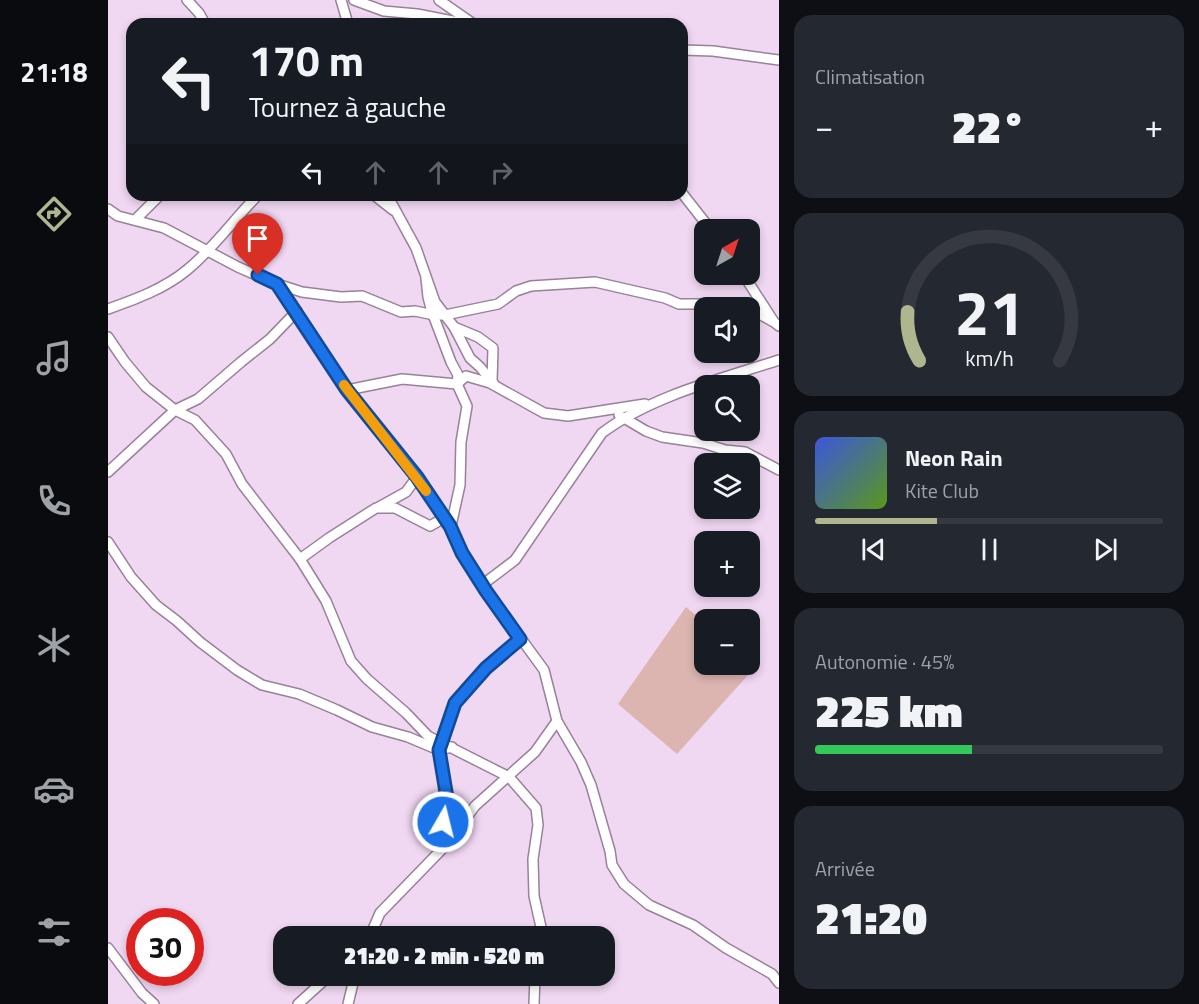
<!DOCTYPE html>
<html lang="fr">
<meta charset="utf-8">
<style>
body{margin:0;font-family:"Titillium Web",sans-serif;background:#242831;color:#f1f3f6;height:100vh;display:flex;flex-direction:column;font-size:22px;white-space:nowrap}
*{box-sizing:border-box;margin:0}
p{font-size:20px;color:#9ea1a6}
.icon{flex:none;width:33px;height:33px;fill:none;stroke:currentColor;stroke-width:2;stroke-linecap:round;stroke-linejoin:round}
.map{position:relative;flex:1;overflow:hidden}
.drawer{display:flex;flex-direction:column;gap:15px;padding:15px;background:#0d0f14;width:420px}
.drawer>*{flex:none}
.guide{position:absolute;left:18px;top:18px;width:562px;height:183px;border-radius:18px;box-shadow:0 3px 9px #0003;background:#171b24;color:#f1f3f6;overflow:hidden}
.needle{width:39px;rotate:39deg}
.tools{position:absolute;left:586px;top:219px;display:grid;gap:12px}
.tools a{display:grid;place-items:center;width:66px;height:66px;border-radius:12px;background:#171b24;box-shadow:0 3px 9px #0003;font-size:30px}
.speed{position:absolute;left:18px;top:908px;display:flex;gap:12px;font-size:30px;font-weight:700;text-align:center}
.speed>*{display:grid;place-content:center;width:78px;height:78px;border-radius:50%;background:#171b24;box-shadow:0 3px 9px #0003;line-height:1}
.speed .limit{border:9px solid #d22;background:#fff;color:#111}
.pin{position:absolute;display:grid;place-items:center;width:51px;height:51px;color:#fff;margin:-62px -26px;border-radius:50% 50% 50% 0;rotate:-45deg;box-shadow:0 0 6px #0007}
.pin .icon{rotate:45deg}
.me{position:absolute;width:66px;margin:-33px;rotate:8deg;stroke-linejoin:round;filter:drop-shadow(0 0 4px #0008)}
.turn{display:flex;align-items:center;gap:21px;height:126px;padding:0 24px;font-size:27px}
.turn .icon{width:78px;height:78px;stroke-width:2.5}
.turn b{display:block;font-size:42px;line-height:51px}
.lanes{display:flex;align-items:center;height:57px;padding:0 24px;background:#0003;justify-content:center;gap:30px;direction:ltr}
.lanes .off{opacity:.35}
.big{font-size:45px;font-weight:800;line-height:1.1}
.drawer .widget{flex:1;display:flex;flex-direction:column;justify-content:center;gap:9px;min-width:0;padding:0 21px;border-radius:18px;background:#242831}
.drawer .dial{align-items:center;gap:0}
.dial svg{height:156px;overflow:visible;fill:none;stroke:#363941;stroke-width:7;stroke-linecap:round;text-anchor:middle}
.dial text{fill:#f1f3f6;stroke:none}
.song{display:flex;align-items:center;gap:18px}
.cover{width:72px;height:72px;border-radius:9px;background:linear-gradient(135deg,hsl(230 70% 55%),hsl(90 70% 35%))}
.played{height:6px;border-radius:3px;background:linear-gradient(90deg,#aeb58f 35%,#363941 35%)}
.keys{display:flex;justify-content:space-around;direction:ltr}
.heat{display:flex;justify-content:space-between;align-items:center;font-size:33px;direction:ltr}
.charge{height:9px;border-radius:4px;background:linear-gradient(90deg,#34c759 45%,#363941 0)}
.trip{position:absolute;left:165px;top:926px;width:342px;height:60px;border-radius:18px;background:#171b24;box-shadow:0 3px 9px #0003;font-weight:800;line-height:60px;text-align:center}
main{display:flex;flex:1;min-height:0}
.dock{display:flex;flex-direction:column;width:108px;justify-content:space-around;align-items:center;background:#090b0e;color:#9ea1a6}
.dock .icon{width:42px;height:42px}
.dock .on{color:#aeb58f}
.dock b{font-size:27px;color:#f1f3f6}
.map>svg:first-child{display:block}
</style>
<main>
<nav class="dock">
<b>21:18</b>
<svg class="icon on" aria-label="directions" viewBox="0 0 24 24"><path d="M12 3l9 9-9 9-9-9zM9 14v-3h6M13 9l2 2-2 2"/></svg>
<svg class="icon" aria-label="music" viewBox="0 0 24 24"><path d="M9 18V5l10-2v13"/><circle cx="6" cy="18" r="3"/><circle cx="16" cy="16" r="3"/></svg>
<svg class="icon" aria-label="phone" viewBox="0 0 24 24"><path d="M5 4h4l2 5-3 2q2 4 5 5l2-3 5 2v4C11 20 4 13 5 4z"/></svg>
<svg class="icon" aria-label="climate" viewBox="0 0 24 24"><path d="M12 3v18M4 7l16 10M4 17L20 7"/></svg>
<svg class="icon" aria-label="car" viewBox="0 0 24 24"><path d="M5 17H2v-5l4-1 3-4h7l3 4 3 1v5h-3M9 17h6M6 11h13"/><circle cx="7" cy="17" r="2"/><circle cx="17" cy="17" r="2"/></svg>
<svg class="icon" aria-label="filters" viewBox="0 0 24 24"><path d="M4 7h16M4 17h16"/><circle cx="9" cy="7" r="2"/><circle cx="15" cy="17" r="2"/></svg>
</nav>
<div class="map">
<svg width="671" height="1004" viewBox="0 0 671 1004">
<rect width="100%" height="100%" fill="#f0d7f2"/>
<polygon fill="#dcb5b0" points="578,607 597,623 597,664 642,664 642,661 648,666 569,754 510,704"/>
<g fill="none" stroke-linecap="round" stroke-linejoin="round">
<defs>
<g id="minor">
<polyline points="79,0 91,13 97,24"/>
<polyline points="233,0 240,24"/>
<polyline points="246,0 276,11 309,14 360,24"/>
<polyline points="331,0 364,23"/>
<polyline points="574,50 605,51 671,60"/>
<polyline points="574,193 603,230"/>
<polyline points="266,195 285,210"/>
<polyline points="279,195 308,248 327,302 346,327 362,358 372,367 386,384"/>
<polyline points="0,209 10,216 56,228 130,267 169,284 239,390 309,477 343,526 354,553 378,591 436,670 449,721 473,762 483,785 502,851 504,865 516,884 541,905 585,925 618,948 664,974 671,983"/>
<polyline points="27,220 52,195"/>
<polyline points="635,274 666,322 671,326"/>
<polyline points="318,278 320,297 324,312 343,362 350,375 349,384 359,406 353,442 352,485 343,526"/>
<polyline points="169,284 194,292 233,297 254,296 293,312 307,311 326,315 337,315 390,304 408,291 423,286 487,282 557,298 571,304 593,304 622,308"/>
<path d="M0,309C28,299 56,289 79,270C106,248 126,219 150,195"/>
<polyline points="642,311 648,312 664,321"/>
<polyline points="346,327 370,337 385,348 384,381"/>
<polyline points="0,337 17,362 38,387 67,410 87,420 118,454 134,484 192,559 218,601 243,661 259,679 298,713 320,736 401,777 428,808 430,825 425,859 426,896 435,936"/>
<polyline points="239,390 294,379 349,384 358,376 382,383 436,413 460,416 537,404"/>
<polyline points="511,415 538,431 554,437 595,443 617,450 637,452 671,470"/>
<polyline points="0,472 67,410 90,399 133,362 162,339 189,311"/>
<polyline points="271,507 298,492 309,477"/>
<polyline points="0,542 23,577 48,605 69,621 92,642 129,670 154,685 191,694 229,710 264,727 300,737 331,750 344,747"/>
<polyline points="192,559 221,538 268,508 287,508 322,526 336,518"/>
<path d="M374,585L407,560L494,433C543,396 613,379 671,360"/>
<path d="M330,853V840L340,804L331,750C339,736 340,720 346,706C355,685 394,655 412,639"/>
<polyline points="262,936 272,913 337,846 367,806 427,752 449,721"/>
<polyline points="0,948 34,993 46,1004"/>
<polyline points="190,1004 222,975"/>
<polyline points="240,1004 247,975"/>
<polyline points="426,1004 427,975"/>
</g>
</defs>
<use href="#minor" stroke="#988199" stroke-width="12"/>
<use href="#minor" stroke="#fff" stroke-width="9"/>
</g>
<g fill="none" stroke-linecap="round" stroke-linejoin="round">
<defs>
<polyline id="route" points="150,275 169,284 239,390 309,477 342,526 354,553 378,591 412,639 378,668 347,703 331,750 340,804 335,822"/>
</defs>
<use href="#route" stroke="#114b97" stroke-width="15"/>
<use href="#route" stroke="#1a73e8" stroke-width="10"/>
<polyline stroke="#f59e0b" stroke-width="10" points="236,385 318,491"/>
</g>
</svg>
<div class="tools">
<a><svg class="needle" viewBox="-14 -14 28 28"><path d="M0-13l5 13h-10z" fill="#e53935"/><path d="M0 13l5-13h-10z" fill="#9ea1a6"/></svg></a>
<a><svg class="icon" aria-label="sound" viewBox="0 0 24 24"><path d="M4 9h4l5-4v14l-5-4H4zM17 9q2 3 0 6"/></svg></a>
<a><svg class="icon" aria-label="search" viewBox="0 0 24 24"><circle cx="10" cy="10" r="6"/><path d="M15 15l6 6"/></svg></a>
<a><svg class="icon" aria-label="layers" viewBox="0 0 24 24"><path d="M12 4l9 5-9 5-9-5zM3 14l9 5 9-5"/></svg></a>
<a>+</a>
<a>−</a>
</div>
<div class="speed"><div class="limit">30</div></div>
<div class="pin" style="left:150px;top:275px;background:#d93025"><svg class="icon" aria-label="arrive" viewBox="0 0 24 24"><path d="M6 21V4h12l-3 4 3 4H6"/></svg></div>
<svg class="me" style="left:335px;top:822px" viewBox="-20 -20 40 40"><circle r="17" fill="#1a73e8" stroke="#fff" stroke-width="3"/><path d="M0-11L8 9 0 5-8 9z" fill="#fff"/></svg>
<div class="trip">21:20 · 2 min · 520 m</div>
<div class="guide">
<div class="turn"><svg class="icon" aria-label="left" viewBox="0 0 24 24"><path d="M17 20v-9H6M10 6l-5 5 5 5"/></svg><div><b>170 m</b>Tournez à gauche</div></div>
<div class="lanes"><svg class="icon" aria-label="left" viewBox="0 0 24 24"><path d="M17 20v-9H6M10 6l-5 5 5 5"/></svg><svg class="icon off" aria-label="ahead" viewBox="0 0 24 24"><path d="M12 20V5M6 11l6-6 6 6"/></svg><svg class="icon off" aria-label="ahead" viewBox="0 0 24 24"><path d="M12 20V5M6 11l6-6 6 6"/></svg><svg class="icon off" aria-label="right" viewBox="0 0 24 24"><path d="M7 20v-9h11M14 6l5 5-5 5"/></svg></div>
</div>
</div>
<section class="drawer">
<div class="widget"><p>Climatisation</p>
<div class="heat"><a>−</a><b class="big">22°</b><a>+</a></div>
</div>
<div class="widget dial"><svg viewBox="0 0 100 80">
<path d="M14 69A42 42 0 1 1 86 69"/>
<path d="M14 69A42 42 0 0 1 8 44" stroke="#aeb58f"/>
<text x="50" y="56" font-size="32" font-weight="700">21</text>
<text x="50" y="72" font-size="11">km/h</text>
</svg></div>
<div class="widget">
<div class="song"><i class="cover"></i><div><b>Neon Rain</b><p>Kite Club</p></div></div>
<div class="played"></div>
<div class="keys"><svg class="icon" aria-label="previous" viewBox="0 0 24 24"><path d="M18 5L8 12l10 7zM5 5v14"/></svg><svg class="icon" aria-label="pause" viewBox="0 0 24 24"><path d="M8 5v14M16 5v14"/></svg><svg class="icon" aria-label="next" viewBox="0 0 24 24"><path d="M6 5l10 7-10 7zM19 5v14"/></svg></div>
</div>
<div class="widget"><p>Autonomie · 45%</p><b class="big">225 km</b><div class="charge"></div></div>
<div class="widget"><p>Arrivée</p><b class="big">21:20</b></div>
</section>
</main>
